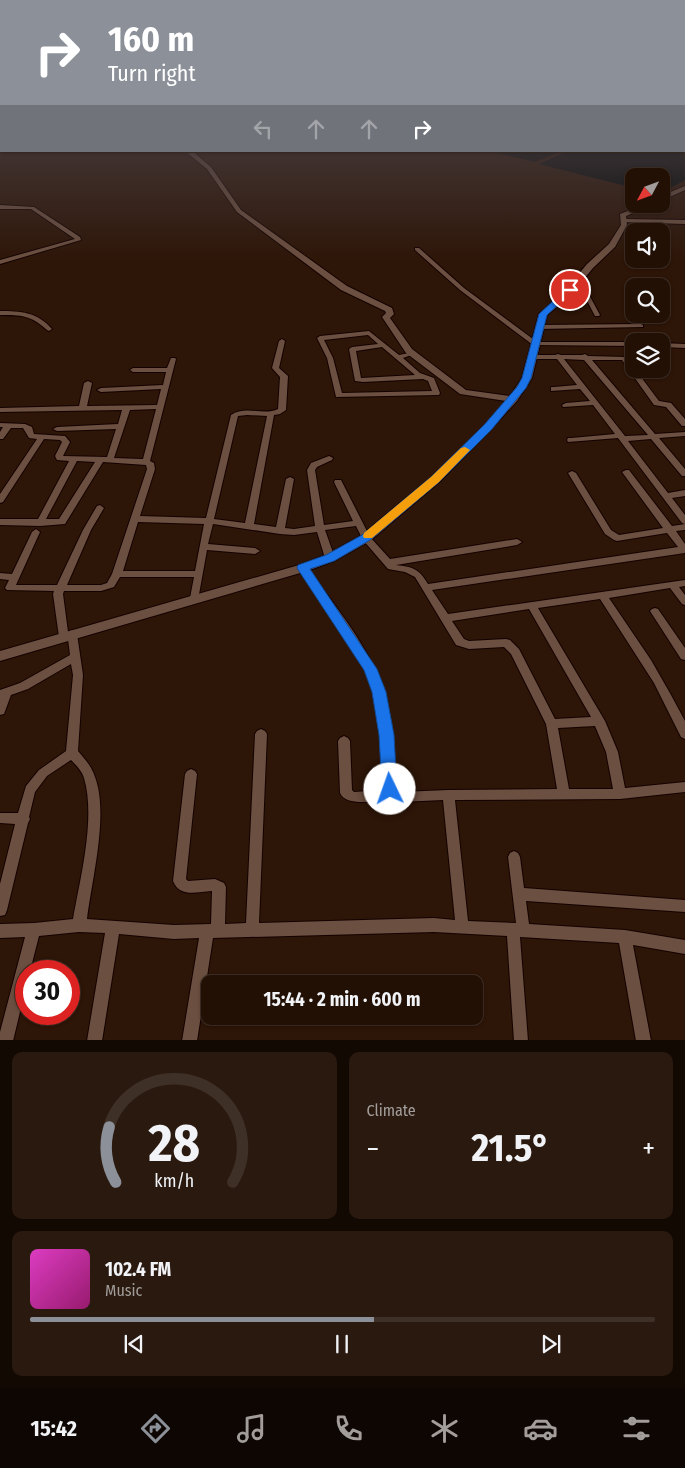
<!DOCTYPE html>
<meta charset="utf-8">
<style>
body{margin:0;font-family:"Fira Sans Condensed",sans-serif;background:#2a190f;color:#f1f3f6;height:100vh;display:flex;flex-direction:column;font-size:19px;white-space:nowrap}
*{box-sizing:border-box;margin:0}
p{font-size:16px;color:#a29d9a}
.icon{flex:none;width:28px;height:28px;fill:none;stroke:currentColor;stroke-width:2;stroke-linecap:round;stroke-linejoin:round}
.map{position:relative;height:1040px;overflow:hidden}
.details{display:flex;flex-direction:column;gap:12px;padding:12px;background:#130903;flex:1}
.details>*{flex:none}
.hud{position:absolute;left:0px;top:0px;width:685px;height:152px;box-shadow:0 1px 4px #0004,0 0 0 1px #3f3027;background:#8c9099;color:#fff;overflow:hidden}
.needle{width:32px;rotate:229deg}
.tools{position:absolute;left:625px;top:168px;display:grid;gap:10px}
.tools a{display:grid;place-items:center;width:45px;height:45px;border-radius:10px;background:#221005;box-shadow:0 1px 4px #0004,0 0 0 1px #3f3027;font-size:25px}
.speed{position:absolute;left:15px;top:960px;display:flex;gap:10px;font-size:25px;font-weight:700;text-align:center}
.speed>*{display:grid;place-content:center;width:65px;height:65px;border-radius:50%;background:#221005;box-shadow:0 1px 4px #0004,0 0 0 1px #3f3027;line-height:1}
.speed .limit{border:8px solid #d22;background:#fff;color:#111}
.pin{position:absolute;display:grid;place-items:center;width:42px;height:42px;color:#fff;margin:-21px;border:2px solid #fff;border-radius:50%;box-shadow:0 1px 5px #0007}
.me{position:absolute;width:55px;margin:-28px;rotate:357deg;stroke-linejoin:round;filter:drop-shadow(0 0 4px #0008)}
.turn{display:flex;align-items:center;gap:18px;height:105px;padding:0 25px;font-size:22px}
.turn .icon{width:65px;height:65px;stroke-width:2.5}
.turn b{display:block;font-size:35px;line-height:42px}
.lanes{display:flex;align-items:center;height:48px;padding:0 25px;background:#0003;justify-content:center;gap:25px;direction:ltr}
.lanes .off{opacity:.35}
.big{font-size:38px;font-weight:700;line-height:1.1}
.details .card{flex:1;display:flex;flex-direction:column;justify-content:center;gap:8px;min-width:0;padding:0 18px;border-radius:10px;background:#2a190f}
.details .dial{align-items:center;gap:0}
.dial svg{height:130px;overflow:visible;fill:none;stroke:#3f3027;stroke-width:7;stroke-linecap:round;text-anchor:middle}
.dial text{fill:#f1f3f6;stroke:none}
.song{display:flex;align-items:center;gap:15px}
.cover{width:60px;height:60px;border-radius:8px;background:linear-gradient(135deg,hsl(310 70% 55%),hsl(320 70% 35%))}
.played{height:5px;border-radius:2px;background:linear-gradient(90deg,#8c9099 55%,#3f3027 55%)}
.keys{display:flex;justify-content:space-around;direction:ltr}
.heat{display:flex;justify-content:space-between;align-items:center;font-size:28px;direction:ltr}
.details .tiles{flex:1;display:grid;gap:12px;grid-template-columns:1fr 1fr}
.card:last-child{grid-column:span 2}
.trip{position:absolute;left:201px;top:975px;width:282px;height:50px;border-radius:10px;background:#221005;box-shadow:0 1px 4px #0004,0 0 0 1px #3f3027;font-weight:700;line-height:50px;text-align:center}
.menu{display:flex;height:80px;justify-content:space-around;align-items:center;background:#0e0602;color:#a29d9a}
.menu .icon{width:35px;height:35px}
.menu .selected{color:#8c9099}
.menu b{font-size:22px;color:#f1f3f6}
.map>svg:first-child{display:block}
</style>
<div class="map">
<svg width="685" height="1041" viewBox="0 0 685 1041">
<rect width="100%" height="100%" fill="#2d1507"/>
<g fill="#00070a">
<polygon points="684,142 685,180 661,193 661,176 634,176 634,188 539,164 568,151 684,151"/>
<polygon points="490,151 562,151 535,162"/>
</g>
<g fill="none" stroke-linecap="round" stroke-linejoin="round">
<defs>
<g id="minor">
<rect x="0" y="126" width="1" height="2"/>
<polygon points="0,205 34,207 80,237 81,240 0,264 0,260 75,239 31,209 0,209"/>
<polygon points="625,219 685,220 685,224 623,222 623,220"/>
<polygon points="415,248 419,248 464,288 537,342 634,342 634,346 533,345 460,290 415,250"/>
<polygon points="571,286 587,291 600,315 599,316 595,316 583,293 569,289 569,287"/>
<path d="M0,311C21,311 37,312 52,329L49,331L47,330C30,315 22,315 0,315Z"/>
<polygon points="641,324 643,325 643,327 539,329 536,327 539,325"/>
<path d="M369,331L399,355L414,352V354L403,358L420,373L434,378L440,393L439,395L336,397L327,358L317,338L320,336ZM368,335L378,344L352,347L349,349L355,381L363,382L423,379L428,381L432,391L342,393L333,358L324,340ZM382,347L415,375L361,378L356,351Z"/>
<path d="M282,339L285,341L279,368L288,376L286,410L280,414L274,415L254,524L276,527L286,479L290,477L294,479L285,528L294,529L315,526L307,470L311,463L329,456L333,458L332,460L317,467L315,470L324,525L353,521L334,482L335,480H341L370,537L390,559L517,539L522,542L517,545L396,565C414,567 419,569 428,584L678,547L667,533L617,541L614,540L605,534L568,473L572,471L576,473L611,530L619,535L663,528L622,472L626,470H629L672,526L685,524V530L676,531L685,544V553L432,590L448,614L685,580V586L679,587L685,595V605L682,604L670,588L609,598L651,660L671,695L685,721V739L681,737L654,683L600,599L538,608L605,721L618,752L625,788L685,782V792L620,799L455,800L468,921L516,923L508,857L510,853L514,851L518,853L520,857L524,888L685,900V912L526,901L529,924L625,930L685,940V954L633,945L651,1041H636L619,943L520,937L528,1041H514L507,936L434,932L213,938L197,1041H182L199,938L174,939L119,934L102,1041H87L105,933L79,932L39,936L30,971H26V987L13,1041H0V1032L25,937L0,938V924L34,923L73,919C80,879 96,818 84,778C82,771 76,765 71,760L47,776L35,792L29,817L30,819L28,823L7,910L5,915L0,916V884L15,824L0,823V813H18L26,786L39,770L66,751L73,675L71,664L28,689L11,695L4,714L0,715V690L20,683L70,655L68,639L64,641L60,640L59,637L53,594L54,591L7,590L5,588L9,580L0,579V573L12,574L32,532L36,529L40,532L16,585H57L83,530L97,506L100,505L104,508L91,530L67,585H101L107,583L112,574L147,469L146,465L103,462L65,524L40,526L0,525V519H38L69,461L57,460L55,456L62,442L60,440L44,439L3,502L0,503V494L37,439L29,438L23,428H11L3,439H0V432L3,427H0V423L25,424L32,427L34,434L65,436L70,442L63,456L107,457L116,429L57,431L53,429L57,427L118,424L122,410L0,412V408L79,406L84,383L88,381L92,383L87,406L157,405L161,389L101,392L97,390L101,388L163,385L166,372H133L130,370L133,368H167L171,358H175L176,359L150,461L154,463L155,469L140,516L206,518L231,415C245,405 264,416 278,409L280,377L272,368L279,341ZM156,409L143,459L114,458L130,410ZM247,415L267,416L245,523L214,519L238,416ZM77,461L95,462L59,519H46ZM138,522L204,524L195,571H123ZM213,524L280,534L294,535L317,532L325,558L330,561L335,558L325,530L356,526L363,540L388,569L405,572L415,577L456,645L469,649L504,647L511,654L546,724L557,789L448,790L401,792L396,787C394,757 393,725 385,696C371,647 335,607 306,566H300L298,568C325,610 363,648 375,699C382,729 381,759 384,790L354,792L352,790L350,741L348,738L344,736L340,738L338,741L340,793C347,808 379,800 393,799L399,802L443,800L455,920L434,918L259,923L267,734L265,731L261,729L257,731L255,734L246,923L225,924L226,887L224,883L215,879L188,881L186,879L197,774L195,771L191,769L187,771L185,774L173,881C180,898 197,892 212,891L211,924L174,925L87,919C92,879 109,814 95,777C92,767 85,759 78,751L83,675L77,634L76,631L72,630L68,632L63,594L64,591H101L114,587L120,577H194L190,598L192,600H198L207,550L255,554L260,551L255,548L208,544ZM529,609L591,717L555,719L519,649L510,640L506,639L469,641L464,639L452,621ZM595,726L606,752L613,789H569L558,728Z"/>
<polygon points="661,343 685,344 685,348 661,347"/>
<path d="M558,354L561,355H582L585,354L588,356L626,357L634,366V369H635L659,401L671,403L685,419V426H682L666,407L654,405L622,360H592L655,434L685,432V436L659,438L685,469V476H682L651,439L628,441L668,493L685,490V496L672,498L685,515V524L682,523L618,438L568,442L567,440L568,438H571L615,434L593,405L563,407L562,405L566,403L590,401L580,389L551,391V387H554L577,385L557,359H531L528,357L531,355H555ZM564,359L584,360L648,435L625,436Z"/>
<polygon points="655,608 658,609 685,648 685,660 681,659 650,611 652,609"/>
</g>
<g id="tertiary">
<polygon points="185,151 192,151 211,167 241,210 347,286 392,308 394,314 390,318 412,349 466,390 510,396 522,378 539,314 562,294 587,264 609,244 621,225 620,214 646,204 654,204 626,216 627,225 615,247 593,268 568,298 547,315 532,378 517,401 491,429 439,482 370,541 334,561 307,571 0,661 0,651 299,565 326,555 362,535 431,478 485,425 506,401 460,394 406,353 382,317 386,313 385,311 341,290 237,212 207,169"/>
<polygon points="685,186 685,190 661,201 661,196"/>
</g>
</defs>
<use href="#minor" stroke="#140200" stroke-width="2"/>
<use href="#tertiary" stroke="#140200" stroke-width="2"/>
<use href="#minor" fill="#6b4f40" fill-rule="evenodd"/>
<use href="#tertiary" fill="#6b4f40" fill-rule="evenodd"/>
</g>
<linearGradient id="sky" x2="0" y2="1"><stop stop-color="#190c04"/><stop offset="0.45" stop-color="#463b3c"/><stop offset="1" stop-color="#463b3c" stop-opacity="0"/></linearGradient>
<rect width="685" height="263" fill="url(#sky)"/>
<polygon fill="#1a73e8" stroke="#114b97" points="567,288 574,290 547,315 531,378 526,388 492,429 439,482 370,540 334,561 310,569 377,669 386,692 394,735 397,789 395,794 390,796 384,794 382,789 379,735 372,692 364,670 297,568 298,565 326,555 362,535 431,477 484,425 517,387 522,378 539,314"/>
<polygon fill="#f59e0b" points="465,447 470,450 468,452 439,482 372,538 364,538 363,536 364,533 431,477 461,448"/>
</svg>
<div class="tools">
<a><svg class="needle" viewBox="-14 -14 28 28"><path d="M0-13l5 13h-10z" fill="#e53935"/><path d="M0 13l5-13h-10z" fill="#a29d9a"/></svg></a>
<a><svg class="icon" aria-label="sound" viewBox="0 0 24 24"><path d="M4 9h4l5-4v14l-5-4H4zM17 9q2 3 0 6"/></svg></a>
<a><svg class="icon" aria-label="search" viewBox="0 0 24 24"><circle cx="10" cy="10" r="6"/><path d="M15 15l6 6"/></svg></a>
<a><svg class="icon" aria-label="layers" viewBox="0 0 24 24"><path d="M12 4l9 5-9 5-9-5zM3 14l9 5 9-5"/></svg></a>
</div>
<div class="speed"><div class="limit">30</div></div>
<div class="pin" style="left:570px;top:290px;background:#d93025"><svg class="icon" aria-label="arrive" viewBox="0 0 24 24"><path d="M6 21V4h12l-3 4 3 4H6"/></svg></div>
<svg class="me" style="left:390px;top:789px" viewBox="-20 -20 40 40"><circle r="19" fill="#fff"/><path d="M0-13L10 11 0 6-10 11z" fill="#1a73e8"/></svg>
<div class="trip">15:44 · 2 min · 600 m</div>
<div class="hud">
<div class="turn"><svg class="icon" aria-label="right" viewBox="0 0 24 24"><path d="M7 20v-9h11M14 6l5 5-5 5"/></svg><div><b>160 m</b>Turn right</div></div>
<div class="lanes"><svg class="icon off" aria-label="left" viewBox="0 0 24 24"><path d="M17 20v-9H6M10 6l-5 5 5 5"/></svg><svg class="icon off" aria-label="ahead" viewBox="0 0 24 24"><path d="M12 20V5M6 11l6-6 6 6"/></svg><svg class="icon off" aria-label="ahead" viewBox="0 0 24 24"><path d="M12 20V5M6 11l6-6 6 6"/></svg><svg class="icon" aria-label="right" viewBox="0 0 24 24"><path d="M7 20v-9h11M14 6l5 5-5 5"/></svg></div>
</div>
</div>
<section class="details">
<div class="tiles">
<div class="card dial"><svg viewBox="0 0 100 80">
<path d="M14 69A42 42 0 1 1 86 69"/>
<path d="M14 69A42 42 0 0 1 10 35" stroke="#8c9099"/>
<text x="50" y="56" font-size="32" font-weight="700">28</text>
<text x="50" y="72" font-size="11">km/h</text>
</svg></div>
<div class="card"><p>Climate</p>
<div class="heat"><a>−</a><b class="big">21.5°</b><a>+</a></div>
</div>
<div class="card">
<div class="song"><i class="cover"></i><div><b>102.4 FM</b><p>Music</p></div></div>
<div class="played"></div>
<div class="keys"><svg class="icon" aria-label="previous" viewBox="0 0 24 24"><path d="M18 5L8 12l10 7zM5 5v14"/></svg><svg class="icon" aria-label="pause" viewBox="0 0 24 24"><path d="M8 5v14M16 5v14"/></svg><svg class="icon" aria-label="next" viewBox="0 0 24 24"><path d="M6 5l10 7-10 7zM19 5v14"/></svg></div>
</div>
</div>
</section>
<nav class="menu">
<b>15:42</b>
<svg class="icon selected" aria-label="directions" viewBox="0 0 24 24"><path d="M12 3l9 9-9 9-9-9zM9 14v-3h6M13 9l2 2-2 2"/></svg>
<svg class="icon" aria-label="music" viewBox="0 0 24 24"><path d="M9 18V5l10-2v13"/><circle cx="6" cy="18" r="3"/><circle cx="16" cy="16" r="3"/></svg>
<svg class="icon" aria-label="phone" viewBox="0 0 24 24"><path d="M5 4h4l2 5-3 2q2 4 5 5l2-3 5 2v4C11 20 4 13 5 4z"/></svg>
<svg class="icon" aria-label="climate" viewBox="0 0 24 24"><path d="M12 3v18M4 7l16 10M4 17L20 7"/></svg>
<svg class="icon" aria-label="car" viewBox="0 0 24 24"><path d="M5 17H2v-5l4-1 3-4h7l3 4 3 1v5h-3M9 17h6M6 11h13"/><circle cx="7" cy="17" r="2"/><circle cx="17" cy="17" r="2"/></svg>
<svg class="icon" aria-label="filters" viewBox="0 0 24 24"><path d="M4 7h16M4 17h16"/><circle cx="9" cy="7" r="2"/><circle cx="15" cy="17" r="2"/></svg>
</nav>
